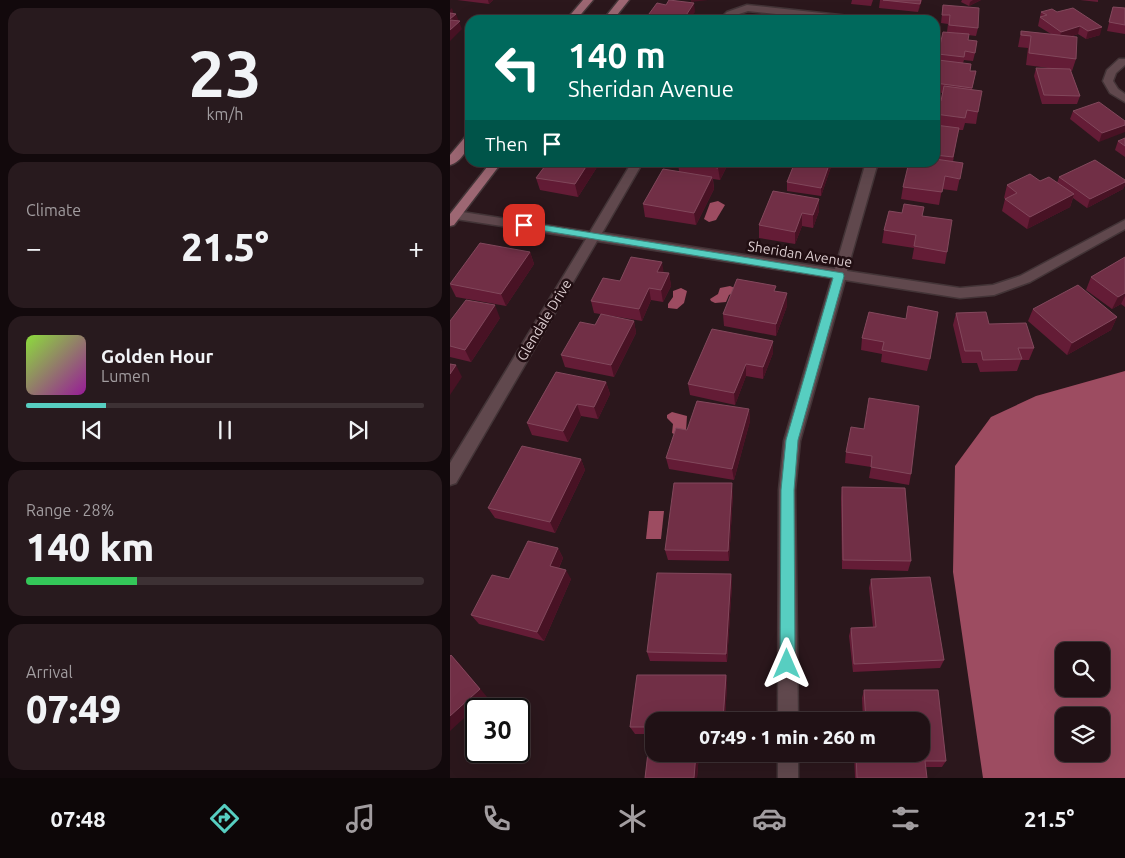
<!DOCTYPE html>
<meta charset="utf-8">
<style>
body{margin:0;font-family:Ubuntu,sans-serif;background:#281a1e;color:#f1f3f6;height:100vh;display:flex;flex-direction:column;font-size:19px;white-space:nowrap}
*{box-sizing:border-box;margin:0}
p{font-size:16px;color:#a29da0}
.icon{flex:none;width:28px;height:28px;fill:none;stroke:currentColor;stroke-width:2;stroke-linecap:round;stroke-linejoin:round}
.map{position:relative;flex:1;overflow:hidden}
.panel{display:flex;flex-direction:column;gap:8px;padding:8px;background:#12090c;width:450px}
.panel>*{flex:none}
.hud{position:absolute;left:15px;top:15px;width:475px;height:152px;border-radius:15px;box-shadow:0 5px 20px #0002,0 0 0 1px #3d3134;background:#00695c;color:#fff;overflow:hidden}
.tools{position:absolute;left:605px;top:642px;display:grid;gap:10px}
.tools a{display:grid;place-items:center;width:55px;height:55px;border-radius:10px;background:#201115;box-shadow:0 5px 20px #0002,0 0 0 1px #3d3134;font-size:25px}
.speed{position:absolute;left:15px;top:698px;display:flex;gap:10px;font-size:25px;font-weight:700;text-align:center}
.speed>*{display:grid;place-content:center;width:65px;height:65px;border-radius:50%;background:#201115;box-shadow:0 5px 20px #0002,0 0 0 1px #3d3134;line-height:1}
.speed .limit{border:2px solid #111;border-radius:8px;background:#fff;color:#111}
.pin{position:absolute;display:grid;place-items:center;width:42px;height:42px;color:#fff;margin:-21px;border-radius:10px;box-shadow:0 2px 8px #0006}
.me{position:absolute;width:55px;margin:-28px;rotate:0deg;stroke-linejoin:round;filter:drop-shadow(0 0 4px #0008)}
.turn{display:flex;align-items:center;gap:18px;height:105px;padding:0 20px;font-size:22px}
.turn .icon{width:65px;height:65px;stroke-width:2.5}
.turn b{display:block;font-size:35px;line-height:42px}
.then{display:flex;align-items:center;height:48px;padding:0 20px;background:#0003;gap:10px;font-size:19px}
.big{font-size:38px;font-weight:800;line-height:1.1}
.panel .card{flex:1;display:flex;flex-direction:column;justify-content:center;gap:8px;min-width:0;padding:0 18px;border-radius:15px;background:#281a1e}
.panel .dial{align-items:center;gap:0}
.dial b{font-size:65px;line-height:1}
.song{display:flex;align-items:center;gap:15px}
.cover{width:60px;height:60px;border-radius:8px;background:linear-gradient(135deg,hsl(90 70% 55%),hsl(300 70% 35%))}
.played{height:5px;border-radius:2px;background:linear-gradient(90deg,#57cec1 20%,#3d3134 20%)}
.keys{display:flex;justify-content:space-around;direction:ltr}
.heat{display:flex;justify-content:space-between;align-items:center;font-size:28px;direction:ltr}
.charge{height:8px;border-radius:4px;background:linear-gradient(90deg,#34c759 28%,#3d3134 0)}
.trip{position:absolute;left:195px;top:712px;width:285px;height:50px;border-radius:15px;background:#201115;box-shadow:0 5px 20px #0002,0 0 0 1px #3d3134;font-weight:800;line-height:50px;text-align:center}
.tab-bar{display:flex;height:80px;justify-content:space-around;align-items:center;background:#0d0708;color:#a29da0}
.tab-bar .icon{width:35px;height:35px}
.tab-bar .selected{color:#57cec1}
.tab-bar b{font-size:22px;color:#f1f3f6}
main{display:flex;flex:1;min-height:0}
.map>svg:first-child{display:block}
</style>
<main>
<section class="panel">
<div class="card dial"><b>23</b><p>km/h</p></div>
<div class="card"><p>Climate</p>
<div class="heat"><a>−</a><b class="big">21.5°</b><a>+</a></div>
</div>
<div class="card">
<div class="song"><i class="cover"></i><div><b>Golden Hour</b><p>Lumen</p></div></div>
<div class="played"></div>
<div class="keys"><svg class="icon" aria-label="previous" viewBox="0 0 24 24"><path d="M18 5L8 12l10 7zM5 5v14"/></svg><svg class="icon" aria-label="pause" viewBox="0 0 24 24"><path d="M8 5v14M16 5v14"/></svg><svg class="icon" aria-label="next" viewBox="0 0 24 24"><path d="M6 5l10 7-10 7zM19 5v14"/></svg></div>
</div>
<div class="card"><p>Range · 28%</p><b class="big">140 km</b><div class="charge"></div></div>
<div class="card"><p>Arrival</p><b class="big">07:49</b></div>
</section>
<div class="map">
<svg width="675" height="778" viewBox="0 0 675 778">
<rect width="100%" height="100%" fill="#2b171c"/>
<g fill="#9d4c61" fill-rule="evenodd">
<polygon points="268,201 275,205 266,220 259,222 254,219 260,203"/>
<polygon points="280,286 285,288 284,292 279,295 276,302 265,303 261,301 260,299 268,294 270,288"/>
<polygon points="231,288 237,291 234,303 227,309 218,308 218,304 223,297 223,291"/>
<path d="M675,371V778H533L503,572L505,466L541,417L586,396ZM614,651H651V689H614ZM614,716H651V754H614Z"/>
<polygon points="222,412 237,416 236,431 226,435 222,433 223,424 217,418 217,415"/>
<polygon points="199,511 214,511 211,539 196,539"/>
</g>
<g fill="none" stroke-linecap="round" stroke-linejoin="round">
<defs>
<g id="street">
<polygon points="297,5 408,17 413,20 382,20 298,11 283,16 279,20 269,20 277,12"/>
<polygon points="669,59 675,59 675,65 666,73 663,81 668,89 675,94 675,102 660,93 653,81 657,70"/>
<polygon points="182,162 193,162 152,233 385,269 416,162 428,162 397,271 510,288 543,285 570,276 675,220 675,229 580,282 544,295 510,298 395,280 350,441 345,490 348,721 328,721 329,490 334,441 382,278 147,241 6,483 0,485 0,463 136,239 6,219 2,218 0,215 6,211 140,232"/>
<rect x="328" y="754" width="20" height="24"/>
</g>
<g id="primary">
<polygon points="133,0 143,0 126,20 116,20"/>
<polygon points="169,0 179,0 163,20 153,20"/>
<path d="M20,135C20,146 12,162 0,165V155L16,136Z"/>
<polygon points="41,162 52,162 4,225 0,226 0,214"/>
</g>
</defs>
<use href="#street" stroke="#433437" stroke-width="3"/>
<use href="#primary" stroke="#433437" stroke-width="3"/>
<use href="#street" fill="#60484d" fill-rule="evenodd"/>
<use href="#primary" fill="#9d6773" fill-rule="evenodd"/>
</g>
<g fill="#641c36">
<polygon points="7,0 43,0 39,4"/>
<polygon points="402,0 423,0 421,6 401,4"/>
<polygon points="430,0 472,0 468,12 429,8"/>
<polygon points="512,0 531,0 519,6 511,2"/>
<polygon points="630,0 648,0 648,2"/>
<polygon points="493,5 528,28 526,36 518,35 518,40 525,53 523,61 514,60 513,63 520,71 526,71 522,90 528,112 526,124 515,123 513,130 508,130 503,162 513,163 507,191 492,189 489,205 451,199 453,187 485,162 485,100 491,101 492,93 485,92 485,73 488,63 487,63 488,54 497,32 498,24 491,23"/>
<polygon points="663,7 675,8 675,34 657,31"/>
<polygon points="591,12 607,12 650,35 636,39 628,34 620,37 626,59 622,71 621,71 630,96 627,104 592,104 584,76 586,68 598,68 576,65 578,48 568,47 571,31 601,34 588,26"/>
<polygon points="623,111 675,121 649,142 620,119"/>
<polygon points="675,138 675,157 665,150 668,141"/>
<polygon points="91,162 149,162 149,164 128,197 90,190 86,178 93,169"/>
<polygon points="228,162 279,162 270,180 263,179 264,189 246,225 195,217 193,204 229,171"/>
<polygon points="345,162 382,162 381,167 371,196 337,191 337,182"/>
<polygon points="609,177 675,180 675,185 673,189 637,208 623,198 620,207 577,229 552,211 555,199 554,198 557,185 590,181 607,183"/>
<polygon points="323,191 369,211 363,228 352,226 345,244 309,238 309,225"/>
<polygon points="472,216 497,252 495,264 462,259 464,248 432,243 434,230"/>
<polygon points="80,252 84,264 56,306 6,297 0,285"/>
<polygon points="675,257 675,307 671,304 662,309 636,290 641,277"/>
<polygon points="214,273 219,273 221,286 213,302 201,300 192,321 144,313 141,301 170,281"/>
<polygon points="337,306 326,336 274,326 273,314"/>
<polygon points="583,309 667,317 661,330 617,355 578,321"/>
<polygon points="419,312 480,359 477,371 431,362 432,354 411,350 412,338"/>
<polygon points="506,313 539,324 584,348 579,360 571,360 567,371 530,372 527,363 512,363 503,325"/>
<polygon points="50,318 21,362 0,357 0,321"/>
<polygon points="184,321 186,333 164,377 115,367 111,355 145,325"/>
<polygon points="323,341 323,353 313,379 296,376 285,405 240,395 238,384"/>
<polygon points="156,382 160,394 148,419 131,416 118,442 82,435 77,423"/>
<polygon points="299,409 300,421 284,480 219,469 216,458 237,430"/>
<polygon points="401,427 461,474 459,485 419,478 421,467 395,463 396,452"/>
<polygon points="131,459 135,470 105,533 45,518 38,508"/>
<polygon points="392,487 461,561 458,571 392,569 391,498"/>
<polygon points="283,494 279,561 218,560 215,550"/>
<polygon points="108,548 113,558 109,568 121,579 94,641 29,624 21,615 59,579"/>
<polygon points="281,574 282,584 277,662 200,661 197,652"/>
<polygon points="421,579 494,660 490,668 403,672 399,636 401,628 423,627 419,588"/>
<polygon points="187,675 276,675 277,683 275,721 204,721 204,754 249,754 247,778 195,778 200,734 185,734 180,727"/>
<polygon points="414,690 488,690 496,761 492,767 476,767 477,778 405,778 404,754 471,754 471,721 413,721 412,698"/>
</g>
<g fill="#481224">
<polygon points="38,0 43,0 39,4"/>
<polygon points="241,0 258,0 241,2"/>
<polygon points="471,0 472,0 468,12"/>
<polygon points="523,0 531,0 519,6 520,2"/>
<polygon points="244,3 245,12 239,20 233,20"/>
<polygon points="2,8 4,15 6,14 12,29 0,41 0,10"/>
<polygon points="630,26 628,34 609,40 611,32"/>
<polygon points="652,27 650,35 636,39 638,31"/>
<polygon points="675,125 675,132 649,142 652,133"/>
<polygon points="139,162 149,162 149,164 128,197 125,184"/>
<polygon points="271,162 279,162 270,180 268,168"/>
<polygon points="380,162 382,162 381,167 371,196 371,188"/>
<polygon points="262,177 264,189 246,225 244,213"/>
<polygon points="675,182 675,185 673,189 637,208 640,199"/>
<polygon points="624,194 620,207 577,229 580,217"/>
<polygon points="369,199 369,211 363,228 363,215"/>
<polygon points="352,213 352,226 345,244 345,232"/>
<polygon points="80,252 84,264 56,306 51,294"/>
<polygon points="212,262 214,274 207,272"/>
<polygon points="219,273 221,286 213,302 211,290"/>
<polygon points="199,288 201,300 192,321 189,309"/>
<polygon points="337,293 337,306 326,336 326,324"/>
<polygon points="675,293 675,296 671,304 662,309 668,297"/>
<polygon points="45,305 50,318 21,362 15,350"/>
<polygon points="667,317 661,330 617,355 622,343"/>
<polygon points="184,321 186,333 164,377 161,365"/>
<polygon points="323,341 323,353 313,379 313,367"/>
<polygon points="296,364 296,376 285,405 284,393"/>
<polygon points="6,365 12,377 0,395 0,374"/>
<polygon points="156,382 160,394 148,419 144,407"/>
<polygon points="127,404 131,416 118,442 113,431"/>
<polygon points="299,409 300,421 284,480 282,469"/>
<polygon points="131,459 135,470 105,533 100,522"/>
<polygon points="282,483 283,494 279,561 278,551"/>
<polygon points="108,548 113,558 105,576 100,566"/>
<polygon points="116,570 121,579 94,641 87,632"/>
<polygon points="281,574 282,584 277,662 276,654"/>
<polygon points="1,655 9,663 37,697 0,731"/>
<polygon points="276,675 277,683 275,721 273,721"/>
<polygon points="246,754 249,754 247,778 244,778"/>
</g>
<g fill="#712f46" stroke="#82485c">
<polygon points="219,0 244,3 233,20 209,20 196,18 207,3 216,5"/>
<polygon points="433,0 471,0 470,4"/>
<polygon points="493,5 529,8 528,28 499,25 500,15 492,15"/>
<polygon points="663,7 675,8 675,25 659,22"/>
<polygon points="623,8 652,27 638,31 630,26 611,32 590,17 597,15 591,12 602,9 607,12"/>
<polygon points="0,13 6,14 0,19"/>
<polygon points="305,16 332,19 332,20 302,20"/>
<polygon points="0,20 10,21 0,30"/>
<polygon points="571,31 627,37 626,59 579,53 581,36 571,35"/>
<polygon points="493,32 519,34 518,40 527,41 525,53 515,51 514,57 488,54"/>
<polygon points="488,60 521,64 520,71 526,71 522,88 485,83 485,73"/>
<polygon points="586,68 620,69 630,96 594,95"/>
<polygon points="494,86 532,91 528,112 517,110 515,118 485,114 485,100 491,101"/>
<polygon points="649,102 675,121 675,125 652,133 623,111"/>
<polygon points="485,125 509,128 503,157 485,155"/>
<polygon points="675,138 675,146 668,141"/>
<polygon points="485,159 513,163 510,179 495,176 492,192 453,187 459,162 485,162"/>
<polygon points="645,160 675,180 675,182 640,199 609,177"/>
<polygon points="98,162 139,162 125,184 86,178"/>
<polygon points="234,162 271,162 268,168"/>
<polygon points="345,162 380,162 371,188 337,182"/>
<polygon points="213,169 262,177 244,213 193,204"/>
<polygon points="580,174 590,181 599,177 624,194 580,217 555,199 567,193 557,185"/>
<polygon points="323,191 369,199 363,215 352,213 345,232 309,225"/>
<polygon points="454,204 474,207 472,216 502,220 497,252 464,246 466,235 434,230 439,211 452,213"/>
<polygon points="30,243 80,252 51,294 0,284"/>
<polygon points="181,257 212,262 207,272 219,273 211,290 199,288 189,309 141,301 153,278 170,281"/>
<polygon points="675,257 675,293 668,297 641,277"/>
<polygon points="287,279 326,286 324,291 337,293 326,324 273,314"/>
<polygon points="628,285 667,317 622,343 583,309"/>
<polygon points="16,300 45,305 15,350 0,346 0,321"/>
<polygon points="458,306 488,312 480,359 432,350 434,342 412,338 419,312 456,319"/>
<polygon points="536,312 539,324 576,323 584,348 568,348 572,359 533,360 531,351 515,351 506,313"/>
<polygon points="151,314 184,321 161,365 111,355 130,322 145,325"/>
<polygon points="262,329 323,341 313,367 296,364 284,393 238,384"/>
<polygon points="0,364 6,365 0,374"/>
<polygon points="106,372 156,382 144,407 127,404 113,431 77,423"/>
<polygon points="419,398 469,406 461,474 421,467 422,456 396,452 401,427 414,429"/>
<polygon points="247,401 299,409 282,469 216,458 226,428 237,430"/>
<polygon points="72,446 131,459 100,522 38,508"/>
<polygon points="224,483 282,483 278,551 215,550"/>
<polygon points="392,487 455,488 461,561 393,560"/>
<polygon points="78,541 108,548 100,566 116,570 87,632 21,615 42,575 59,579"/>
<polygon points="207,573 281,574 276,654 197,652"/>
<polygon points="480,577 494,660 404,664 401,628 426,627 421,579"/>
<polygon points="1,655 30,689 0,716 0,656"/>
<polygon points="187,675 276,675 273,721 204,721 204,754 246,754 244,778 195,778 201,727 180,727"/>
<polygon points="414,690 488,690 496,761 475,761 477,778 407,778 406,754 471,754 471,721 416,721"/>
</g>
<polygon fill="#57cec1" stroke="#39867d" points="74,222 393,273 394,276 348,440 344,490 345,664 343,669 337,671 332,669 330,664 331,490 336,440 383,278 71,227 71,223"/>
<g text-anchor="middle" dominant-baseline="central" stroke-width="5" stroke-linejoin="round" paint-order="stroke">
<g font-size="14" fill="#ddced1" stroke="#210e12">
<text transform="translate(350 254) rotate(9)">Sheridan Avenue</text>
<text transform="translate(94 320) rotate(-59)">Glendale Drive</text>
</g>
</g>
</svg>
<div class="tools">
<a><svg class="icon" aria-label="search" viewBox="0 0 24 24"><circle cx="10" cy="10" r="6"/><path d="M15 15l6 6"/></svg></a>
<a><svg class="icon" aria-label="layers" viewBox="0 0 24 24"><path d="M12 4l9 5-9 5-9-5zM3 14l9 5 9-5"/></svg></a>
</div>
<div class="speed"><div class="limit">30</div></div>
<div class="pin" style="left:74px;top:225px;background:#d93025"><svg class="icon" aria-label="arrive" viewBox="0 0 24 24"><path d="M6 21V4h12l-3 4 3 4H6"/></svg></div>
<svg class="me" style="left:337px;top:664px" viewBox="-20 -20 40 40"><path d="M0-17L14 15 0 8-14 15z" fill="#57cec1" stroke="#fff" stroke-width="4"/></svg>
<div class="trip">07:49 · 1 min · 260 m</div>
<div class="hud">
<div class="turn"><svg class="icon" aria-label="left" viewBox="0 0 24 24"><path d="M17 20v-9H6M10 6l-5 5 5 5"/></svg><div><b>140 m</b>Sheridan Avenue</div></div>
<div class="then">Then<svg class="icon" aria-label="arrive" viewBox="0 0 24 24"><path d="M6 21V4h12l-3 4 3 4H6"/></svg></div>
</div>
</div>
</main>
<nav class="tab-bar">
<b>07:48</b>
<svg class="icon selected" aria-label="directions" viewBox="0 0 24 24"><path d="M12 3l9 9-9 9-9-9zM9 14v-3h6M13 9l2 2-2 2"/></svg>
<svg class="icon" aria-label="music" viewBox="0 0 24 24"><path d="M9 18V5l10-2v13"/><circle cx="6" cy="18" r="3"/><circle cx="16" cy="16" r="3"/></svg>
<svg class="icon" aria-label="phone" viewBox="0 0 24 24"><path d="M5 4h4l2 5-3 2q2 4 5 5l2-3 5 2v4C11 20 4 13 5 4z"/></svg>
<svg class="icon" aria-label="climate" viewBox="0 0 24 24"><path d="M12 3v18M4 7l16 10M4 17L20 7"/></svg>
<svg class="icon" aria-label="car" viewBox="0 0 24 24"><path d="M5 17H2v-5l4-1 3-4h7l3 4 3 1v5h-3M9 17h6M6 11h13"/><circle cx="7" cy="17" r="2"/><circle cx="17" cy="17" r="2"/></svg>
<svg class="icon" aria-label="filters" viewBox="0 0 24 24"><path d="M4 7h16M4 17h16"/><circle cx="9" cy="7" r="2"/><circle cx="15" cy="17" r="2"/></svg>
<b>21.5°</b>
</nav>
